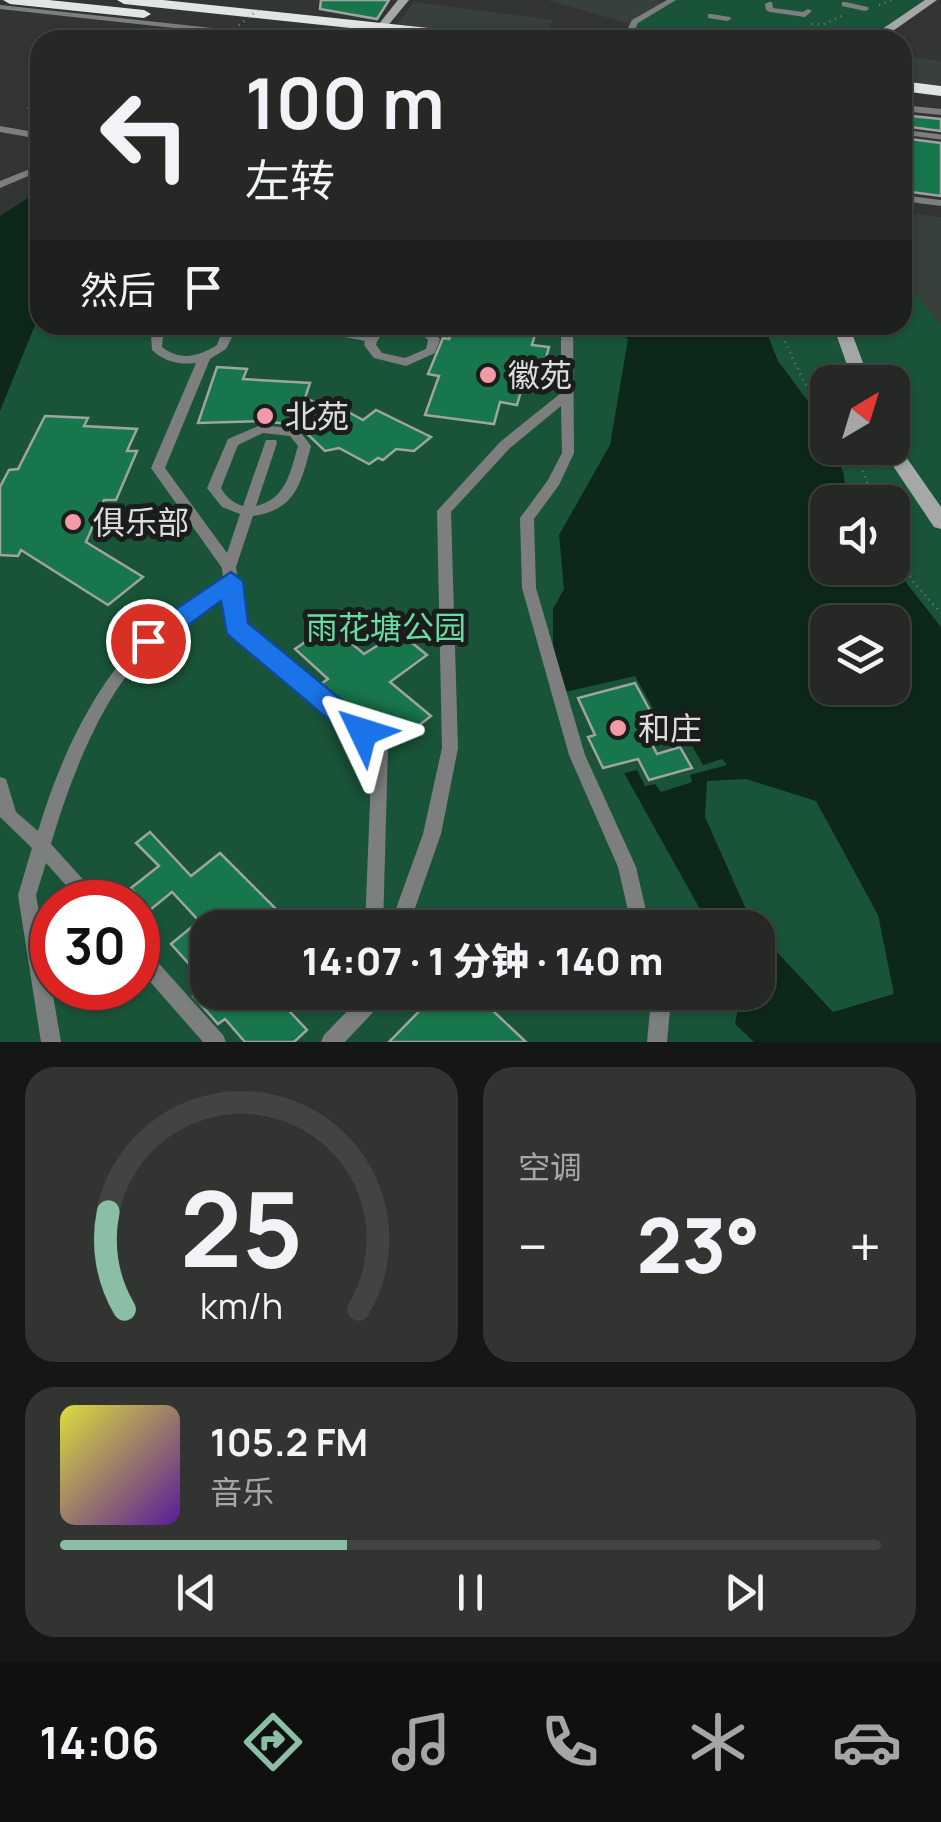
<!DOCTYPE html>
<html lang="zh">
<meta charset="utf-8">
<style>
body{margin:0;font-family:Manrope,"Noto Sans SC",sans-serif;background:#323432;color:#f1f3f6;height:100vh;display:flex;flex-direction:column;font-size:38px;white-space:nowrap}
*{box-sizing:border-box;margin:0}
p{font-size:32px;color:#a4a6a7}
.icon{flex:none;width:55px;height:55px;fill:none;stroke:currentColor;stroke-width:2;stroke-linecap:round;stroke-linejoin:round}
.map{position:relative;height:1042px;overflow:hidden}
.details{display:flex;flex-direction:column;gap:25px;padding:25px;background:#151615;flex:1}
.details>*{flex:none}
.guide{position:absolute;left:30px;top:30px;width:882px;height:305px;border-radius:30px;box-shadow:0 2px 8px #0004,0 0 0 2px #424443;background:#262826;color:#f1f3f6;overflow:hidden}
.needle{width:65px;rotate:38deg}
.controls{position:absolute;left:810px;top:365px;display:grid;gap:20px}
.controls a{display:grid;place-items:center;width:100px;height:100px;border-radius:20px;background:#262826;box-shadow:0 2px 8px #0004,0 0 0 2px #424443;font-size:50px}
.speed{position:absolute;left:30px;top:880px;display:flex;gap:20px;font-size:50px;font-weight:700;text-align:center}
.speed>*{display:grid;place-content:center;width:130px;height:130px;border-radius:50%;background:#262826;box-shadow:0 2px 8px #0004,0 0 0 2px #424443;line-height:1}
.speed .limit{border:15px solid #d22;background:#fff;color:#111}
.pin{position:absolute;display:grid;place-items:center;width:85px;height:85px;color:#fff;margin:-42px;border:5px solid #fff;border-radius:50%;box-shadow:0 2px 10px #0007}
.me{position:absolute;width:110px;margin:-55px;rotate:311deg;stroke-linejoin:round;filter:drop-shadow(0 0 8px #0008)}
.turn{display:flex;align-items:center;gap:35px;height:210px;padding:0 50px;font-size:45px}
.turn .icon{width:130px;height:130px;stroke-width:2.5}
.turn b{display:block;font-size:70px;line-height:85px}
.then{display:flex;align-items:center;height:95px;padding:0 50px;background:#0003;gap:20px;font-size:38px}
.big{font-size:75px;font-weight:800;line-height:1.1}
.details .widget{flex:1;display:flex;flex-direction:column;justify-content:center;gap:15px;min-width:0;padding:0 35px;border-radius:30px;background:#323432}
.details .dial{align-items:center;gap:0}
.dial svg{height:260px;overflow:visible;fill:none;stroke:#424443;stroke-width:7;stroke-linecap:round;text-anchor:middle}
.dial text{fill:#f1f3f6;stroke:none}
.song{display:flex;align-items:center;gap:30px}
.cover{width:120px;height:120px;border-radius:15px;background:linear-gradient(135deg,hsl(60 70% 55%),hsl(270 70% 35%))}
.played{height:10px;border-radius:5px;background:linear-gradient(90deg,#8abfa5 35%,#424443 35%)}
.keys{display:flex;justify-content:space-around;direction:ltr}
.heat{display:flex;justify-content:space-between;align-items:center;font-size:55px;direction:ltr}
.details .tiles{flex:1;display:grid;gap:25px;grid-template-columns:1fr 1fr}
.widget:last-child{grid-column:span 2}
.trip{position:absolute;left:190px;top:910px;width:585px;height:100px;border-radius:30px;background:#262826;box-shadow:0 2px 8px #0004,0 0 0 2px #424443;font-weight:800;line-height:100px;text-align:center}
.tab-bar{display:flex;height:160px;justify-content:space-around;align-items:center;background:#0f100f;color:#a4a6a7}
.tab-bar .icon{width:70px;height:70px}
.tab-bar .active{color:#8abfa5}
.tab-bar b{font-size:45px;color:#f1f3f6}
.map>svg:first-child{display:block}
</style>
<div class="map">
<svg width="941" height="1042" viewBox="0 0 941 1042">
<rect width="100%" height="100%" fill="#323533"/>
<g fill="#37403a">
<polygon points="547,0 656,0 666,3 634,25"/>
<polygon points="414,2 553,20 548,28 629,35 626,40 523,40 395,26"/>
<polygon points="902,54 941,61 941,85 903,81"/>
<polygon points="903,212 941,217 941,325 903,280"/>
</g>
<g fill="#195438" fill-rule="evenodd">
<polygon points="672,0 932,0 872,40 626,40 635,22"/>
<path d="M40,190V325H902L903,280L941,325V1042H0V216ZM828,382H892V448H828ZM828,502H892V568H828ZM828,622H892V688H828ZM52,902H138V988H52ZM208,928H758V992H208Z"/>
</g>
<g fill="#0d281a" fill-rule="evenodd">
<polygon points="40,190 40,313 0,411 0,216"/>
<path d="M612,325H764L778,361L811,405L810,430C831,448 846,462 845,491L859,502H828V568L893,566L941,627V1042H754L735,1024L741,993L758,992V932L833,1012L894,994L878,915L816,801L746,779L707,781L705,817L754,927H710L624,773L637,770L645,786L655,784L661,792L692,782L690,775L727,765L722,759L703,765L686,735L677,736L664,711L655,712L635,676L565,692L553,659V609L564,589L559,535L610,445L628,339ZM828,622H892V688H828Z"/>
</g>
<g fill="#18764c" stroke="#9fa3a1" stroke-width="2.5">
<polygon points="321,0 389,0 377,19 320,9"/>
<polygon points="902,115 941,119 941,131 902,126"/>
<polygon points="902,138 941,143 941,196 911,192 910,155 902,155"/>
<polygon points="471,325 537,328 532,345 549,347 539,383 524,381 517,405 500,402 494,424 425,415 439,376 428,374 443,338 449,339 452,331 468,333"/>
<polygon points="217,367 247,369 243,379 310,383 305,398 346,416 350,413 363,420 376,410 431,437 414,451 396,449 383,460 378,458 369,464 339,448 325,451 298,425 261,421 198,423"/>
<polygon points="45,416 88,418 84,426 137,429 127,451 137,451 116,500 104,500 86,542 143,577 108,605 21,550 18,556 0,555 0,487 9,470 18,469"/>
<polygon points="330,625 364,654 399,632 427,655 390,682 431,716 395,744 321,684 328,679 295,649"/>
<polygon points="635,683 654,718 641,722 657,754 680,747 692,768 649,780 638,759 603,768 588,737 595,735 578,698"/>
<polygon points="150,832 191,876 220,853 280,913 263,928 208,928 208,992 285,992 278,999 307,1030 294,1042 245,1042 225,1019 218,1024 193,996 207,984 171,944 199,921 172,892 150,910 131,888 159,866 136,843"/>
<polygon points="438,992 473,992 526,1042 389,1042"/>
</g>
<g fill="none" stroke-linecap="round" stroke-linejoin="round">
<g stroke="#767977" stroke-width="2.5" stroke-dasharray="1 5" stroke-linecap="butt">
<polyline points="879,5 892,0"/>
<polyline points="812,24 824,24 842,16"/>
<polyline points="777,325 805,384 828,402"/>
<polyline points="855,448 874,502"/>
<polyline points="892,545 915,584 941,613"/>
</g>
<polyline stroke="#7d7f7e" stroke-width="5" points="902,132 941,137"/>
<g fill="#7d7f7e" fill-rule="evenodd">
<polygon points="667,0 676,0 638,23 630,40 622,40 632,20"/>
<polygon points="769,2 772,2 773,8 803,12 808,9 812,11 805,17 770,12 766,10 765,4"/>
<polygon points="845,2 868,7 869,9 865,11 842,6 842,2"/>
<polygon points="0,5 305,38 309,40 283,40 0,9"/>
<polygon points="711,14 730,17 731,19 727,21 708,18 708,14"/>
<polygon points="791,28 807,30 808,32 804,34 788,32 787,30"/>
<polygon points="734,30 738,32 737,34 725,37 721,35"/>
<polygon points="489,34 523,38 527,40 486,38 485,36"/>
<polygon points="746,34 752,34 752,40 744,40"/>
<polygon points="767,36 773,40 765,40 763,38"/>
<polygon points="31,105 40,107 40,113 28,110 27,108"/>
<polygon points="902,105 941,109 941,115 902,111"/>
<polygon points="0,126 40,133 40,139 0,132"/>
<polygon points="40,165 40,171 0,188 0,181"/>
<polygon points="902,195 941,200 941,206 902,201"/>
<path d="M163,325H176L163,336L162,347C180,361 198,357 217,345L221,334L213,325H225L230,330L281,325H316L369,335L383,325H421L427,327L440,339L435,353L406,366L374,358L364,345L365,341L304,329L232,337L226,349L210,359L165,468L227,553L240,514L222,507L207,488L228,439L261,425L298,429L311,446C301,483 296,510 253,516L236,567L243,625L386,742L388,747L383,928H365L372,750L231,631L225,593C202,610 176,625 155,644C104,689 70,779 51,844L98,896L101,902H81L46,863L36,895L61,1042H41L18,895L32,848L0,817V777L6,779L16,812L38,831C58,764 91,690 141,639C161,619 199,597 223,579L222,568L151,468L196,363C179,365 165,362 152,350L151,335ZM403,328L419,331L428,340L426,349L405,358L382,353L376,345C380,331 391,330 403,328ZM263,433L290,436L298,446C290,473 286,499 256,506L277,443L276,440H266L243,506C233,503 226,497 221,488L238,445Z"/>
<polygon points="540,325 561,327 561,325 573,325 574,453 559,485 534,519 536,588 585,755 636,867 650,928 632,928 618,867 569,755 522,588 520,518 548,480 562,453 561,406 510,448 451,512 458,748 441,834 408,928 389,928 423,834 442,748 437,511 500,442 561,393 561,335"/>
<polygon points="138,945 145,948 223,1035 226,1042 203,1042 138,968"/>
<polygon points="362,992 382,992 378,1007 345,1042 321,1042 324,1035 362,996"/>
<polygon points="646,992 666,992 670,1010 667,1042 647,1042 650,1010"/>
</g>
<g fill="#a6a8a7" fill-rule="evenodd">
<polygon points="398,0 409,0 376,40 366,40"/>
<polygon points="925,0 937,0 880,40 866,40"/>
<polygon points="833,325 849,325 870,382 853,382"/>
<polygon points="892,443 897,444 941,507 941,529 934,527 881,448 892,448"/>
</g>
<g fill="#e1e6e3" fill-rule="evenodd">
<polygon points="3,0 49,0 144,10 151,14 144,18 10,4"/>
<polygon points="117,0 163,0 504,36 511,40 463,40 124,4"/>
<polygon points="902,81 941,86 941,96 902,91"/>
</g>
<polyline stroke="#767977" stroke-width="2.5" stroke-dasharray="1 5" stroke-linecap="butt" points="234,29 258,10"/>
</g>
<polygon fill="#1a73e8" stroke="#114b97" stroke-width="2.5" points="231,572 243,581 248,623 372,725 376,732 372,740 363,744 353,740 227,634 221,601 157,648 139,648 136,641 139,634"/>
<g fill="#f39aa9" stroke="#1b1c1c" stroke-width="4">
<circle cx="488" cy="375" r="10"/>
<circle cx="265" cy="416" r="10"/>
<circle cx="73" cy="522" r="10"/>
<circle cx="618" cy="728" r="10"/>
</g>
<g text-anchor="middle" dominant-baseline="central" stroke-width="10" stroke-linejoin="round" paint-order="stroke">
<g font-size="32" fill="#dcdedd" stroke="#1b1c1c" text-anchor="start">
<text x="508" y="375">徽苑</text>
<text x="285" y="416">北苑</text>
<text x="93" y="522">俱乐部</text>
<text x="638" y="728">和庄</text>
</g>
<g font-size="32" fill="#69dda1" stroke="#1b1c1c">
<text x="386" y="627">雨花塘公园</text>
</g>
</g>
</svg>
<div class="controls">
<a><svg class="needle" viewBox="-14 -14 28 28"><path d="M0-13l5 13h-10z" fill="#e53935"/><path d="M0 13l5-13h-10z" fill="#a4a6a7"/></svg></a>
<a><svg class="icon" aria-label="sound" viewBox="0 0 24 24"><path d="M4 9h4l5-4v14l-5-4H4zM17 9q2 3 0 6"/></svg></a>
<a><svg class="icon" aria-label="layers" viewBox="0 0 24 24"><path d="M12 4l9 5-9 5-9-5zM3 14l9 5 9-5"/></svg></a>
</div>
<div class="speed"><div class="limit">30</div></div>
<div class="pin" style="left:148px;top:641px;background:#d93025"><svg class="icon" aria-label="arrive" viewBox="0 0 24 24"><path d="M6 21V4h12l-3 4 3 4H6"/></svg></div>
<svg class="me" style="left:363px;top:732px" viewBox="-20 -20 40 40"><path d="M0-17L14 15 0 8-14 15z" fill="#1a73e8" stroke="#fff" stroke-width="4"/></svg>
<div class="trip">14:07 · 1 分钟 · 140 m</div>
<div class="guide">
<div class="turn"><svg class="icon" aria-label="left" viewBox="0 0 24 24"><path d="M17 20v-9H6M10 6l-5 5 5 5"/></svg><div><b>100 m</b>左转</div></div>
<div class="then">然后<svg class="icon" aria-label="arrive" viewBox="0 0 24 24"><path d="M6 21V4h12l-3 4 3 4H6"/></svg></div>
</div>
</div>
<section class="details">
<div class="tiles">
<div class="widget dial"><svg viewBox="0 0 100 80">
<path d="M14 69A42 42 0 1 1 86 69"/>
<path d="M14 69A42 42 0 0 1 9 39" stroke="#8abfa5"/>
<text x="50" y="56" font-size="32" font-weight="700">25</text>
<text x="50" y="72" font-size="11">km/h</text>
</svg></div>
<div class="widget"><p>空调</p>
<div class="heat"><a>−</a><b class="big">23°</b><a>+</a></div>
</div>
<div class="widget">
<div class="song"><i class="cover"></i><div><b>105.2 FM</b><p>音乐</p></div></div>
<div class="played"></div>
<div class="keys"><svg class="icon" aria-label="previous" viewBox="0 0 24 24"><path d="M18 5L8 12l10 7zM5 5v14"/></svg><svg class="icon" aria-label="pause" viewBox="0 0 24 24"><path d="M8 5v14M16 5v14"/></svg><svg class="icon" aria-label="next" viewBox="0 0 24 24"><path d="M6 5l10 7-10 7zM19 5v14"/></svg></div>
</div>
</div>
</section>
<nav class="tab-bar">
<b>14:06</b>
<svg class="icon active" aria-label="directions" viewBox="0 0 24 24"><path d="M12 3l9 9-9 9-9-9zM9 14v-3h6M13 9l2 2-2 2"/></svg>
<svg class="icon" aria-label="music" viewBox="0 0 24 24"><path d="M9 18V5l10-2v13"/><circle cx="6" cy="18" r="3"/><circle cx="16" cy="16" r="3"/></svg>
<svg class="icon" aria-label="phone" viewBox="0 0 24 24"><path d="M5 4h4l2 5-3 2q2 4 5 5l2-3 5 2v4C11 20 4 13 5 4z"/></svg>
<svg class="icon" aria-label="climate" viewBox="0 0 24 24"><path d="M12 3v18M4 7l16 10M4 17L20 7"/></svg>
<svg class="icon" aria-label="car" viewBox="0 0 24 24"><path d="M5 17H2v-5l4-1 3-4h7l3 4 3 1v5h-3M9 17h6M6 11h13"/><circle cx="7" cy="17" r="2"/><circle cx="17" cy="17" r="2"/></svg>
</nav>
